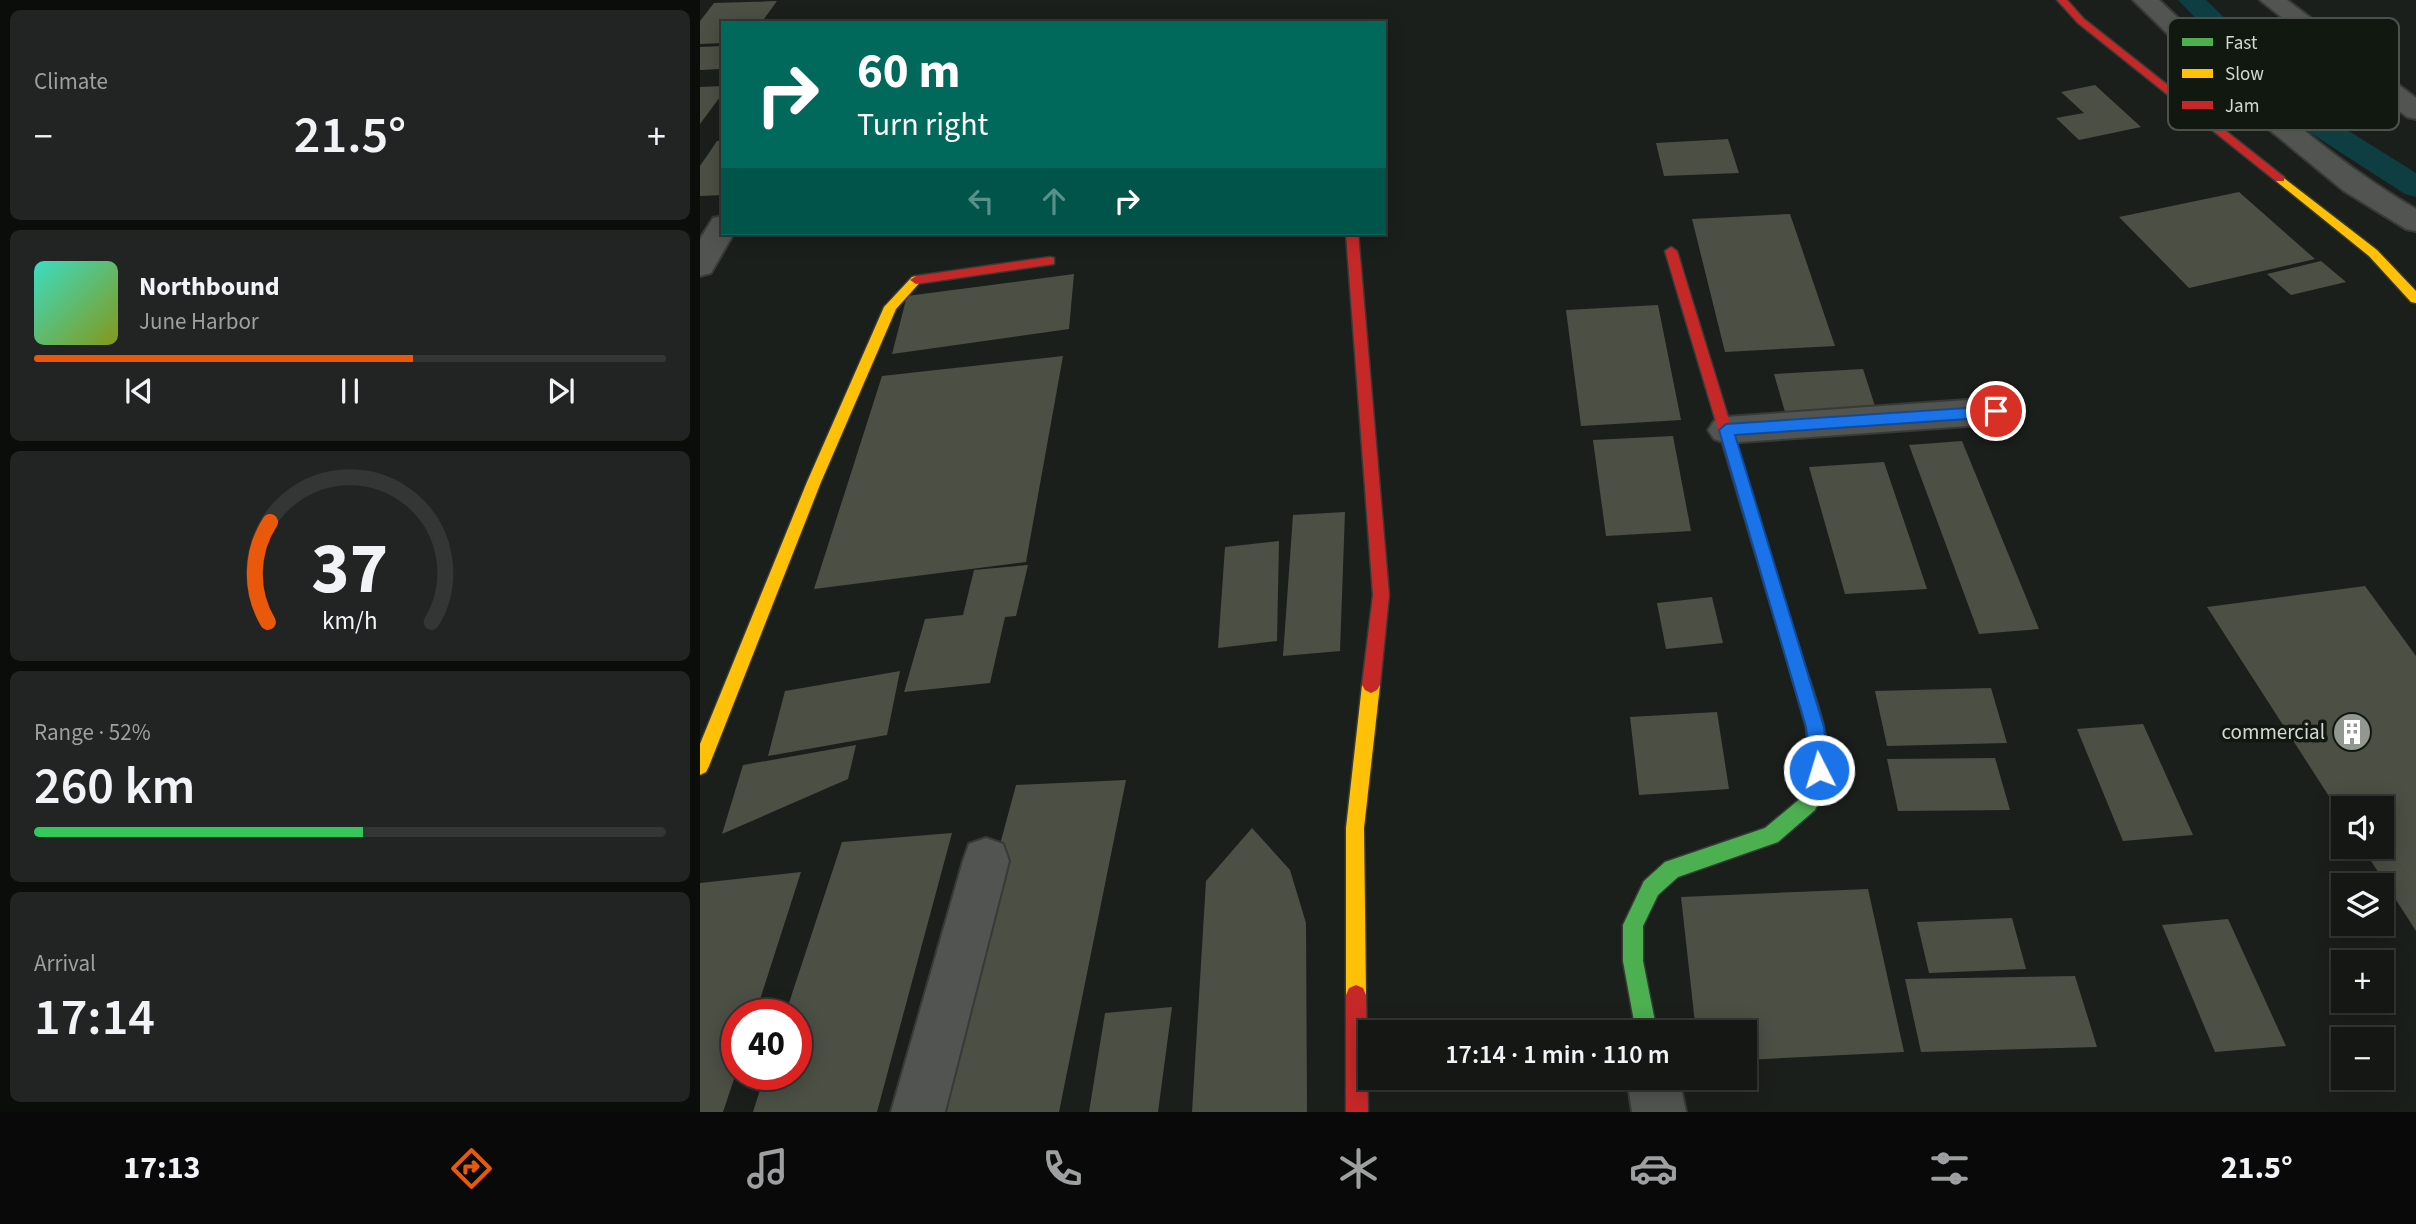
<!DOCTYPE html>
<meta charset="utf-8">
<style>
body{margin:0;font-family:"Source Sans 3",sans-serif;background:#212422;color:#f1f3f6;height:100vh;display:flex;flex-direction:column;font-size:26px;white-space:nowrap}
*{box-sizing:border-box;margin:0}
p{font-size:23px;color:#9d9fa0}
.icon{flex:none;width:38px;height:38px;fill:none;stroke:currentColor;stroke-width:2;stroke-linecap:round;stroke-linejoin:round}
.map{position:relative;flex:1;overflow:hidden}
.details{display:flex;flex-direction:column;gap:10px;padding:10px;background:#0b0d0b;width:700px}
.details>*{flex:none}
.hud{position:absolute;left:21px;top:21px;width:665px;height:214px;border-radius:0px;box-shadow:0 4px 18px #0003,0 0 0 2px #333634;background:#00695c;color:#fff;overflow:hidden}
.controls{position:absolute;left:1631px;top:796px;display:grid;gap:14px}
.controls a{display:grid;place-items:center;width:63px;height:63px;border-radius:0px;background:#141714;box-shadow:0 4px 18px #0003,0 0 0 2px #333634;font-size:35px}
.speed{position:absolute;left:21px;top:999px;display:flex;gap:14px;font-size:35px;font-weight:700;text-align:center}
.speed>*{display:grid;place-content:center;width:91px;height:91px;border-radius:50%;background:#141714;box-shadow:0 4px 18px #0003,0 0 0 2px #333634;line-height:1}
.speed .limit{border:10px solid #d22;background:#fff;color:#111}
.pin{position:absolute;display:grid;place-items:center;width:60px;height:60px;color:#fff;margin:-30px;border:4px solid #fff;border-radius:50%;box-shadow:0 2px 7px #0007}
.me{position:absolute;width:77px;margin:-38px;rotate:355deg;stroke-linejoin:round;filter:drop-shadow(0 0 5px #0008)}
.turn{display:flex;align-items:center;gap:24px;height:147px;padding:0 21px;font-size:32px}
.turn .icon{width:91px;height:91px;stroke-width:2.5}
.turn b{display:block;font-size:49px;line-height:60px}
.lanes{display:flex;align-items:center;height:66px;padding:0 21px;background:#0003;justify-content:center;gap:35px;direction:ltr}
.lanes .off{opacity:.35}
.big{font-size:52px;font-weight:600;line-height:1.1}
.details .widget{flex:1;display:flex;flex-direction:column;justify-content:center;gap:10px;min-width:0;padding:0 24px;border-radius:10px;background:#212422}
.details .dial{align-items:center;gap:0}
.dial svg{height:182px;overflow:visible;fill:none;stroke:#333634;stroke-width:7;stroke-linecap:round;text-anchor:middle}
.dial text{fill:#f1f3f6;stroke:none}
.song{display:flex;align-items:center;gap:21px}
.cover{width:84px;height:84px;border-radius:10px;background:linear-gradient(135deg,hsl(170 70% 55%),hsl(70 70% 35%))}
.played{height:7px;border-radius:4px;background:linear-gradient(90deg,#ea580c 60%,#333634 60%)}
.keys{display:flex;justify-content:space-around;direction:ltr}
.heat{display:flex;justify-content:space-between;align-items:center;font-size:38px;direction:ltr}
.charge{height:10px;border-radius:5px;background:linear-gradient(90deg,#34c759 52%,#333634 0)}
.trip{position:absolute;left:658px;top:1020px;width:399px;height:70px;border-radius:0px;background:#141714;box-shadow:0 4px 18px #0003,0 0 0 2px #333634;font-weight:600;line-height:70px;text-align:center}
.menu{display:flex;height:112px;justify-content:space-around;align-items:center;background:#080908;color:#9d9fa0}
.menu .icon{width:49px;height:49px}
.menu .active{color:#ea580c}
.menu b{font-size:32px;color:#f1f3f6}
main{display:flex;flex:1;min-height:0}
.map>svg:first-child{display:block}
</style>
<main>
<section class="details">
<div class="widget"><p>Climate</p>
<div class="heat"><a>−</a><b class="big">21.5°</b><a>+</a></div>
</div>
<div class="widget">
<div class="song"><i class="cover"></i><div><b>Northbound</b><p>June Harbor</p></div></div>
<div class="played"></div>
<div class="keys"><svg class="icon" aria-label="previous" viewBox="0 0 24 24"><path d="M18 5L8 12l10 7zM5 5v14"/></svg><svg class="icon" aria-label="pause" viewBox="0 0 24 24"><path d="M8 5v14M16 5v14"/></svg><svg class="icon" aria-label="next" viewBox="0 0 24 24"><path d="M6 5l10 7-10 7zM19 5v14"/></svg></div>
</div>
<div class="widget dial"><svg viewBox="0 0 100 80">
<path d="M14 69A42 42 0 1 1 86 69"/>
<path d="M14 69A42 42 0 0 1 15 25" stroke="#ea580c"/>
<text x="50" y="56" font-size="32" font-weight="700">37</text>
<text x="50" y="72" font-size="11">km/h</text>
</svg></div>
<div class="widget"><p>Range · 52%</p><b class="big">260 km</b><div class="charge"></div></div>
<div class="widget"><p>Arrival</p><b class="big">17:14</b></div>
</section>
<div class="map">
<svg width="1716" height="1112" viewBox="0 0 1716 1112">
<rect width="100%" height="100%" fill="#1b1f1b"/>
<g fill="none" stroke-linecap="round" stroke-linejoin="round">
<polygon fill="#0e3e42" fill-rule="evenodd" points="1478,0 1506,0 1628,118 1716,173 1716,197 1705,194 1606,130"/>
</g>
<g fill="#4c4f44">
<polygon points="77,1 61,23 23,23 23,43 0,44 0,21 14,3"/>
<polygon points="23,46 20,69 0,70 0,47"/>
<polygon points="1395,85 1441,127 1379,140 1356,118 1384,113 1361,92"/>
<polygon points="23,86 23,93 0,124 0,87"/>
<polygon points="1028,139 1039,173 964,176 956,143"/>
<polygon points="17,141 23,141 23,195 0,196 0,166"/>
<polygon points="1539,192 1615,259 1489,288 1419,217"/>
<polygon points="1090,214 1135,346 1025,352 992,219"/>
<polygon points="1621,261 1646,282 1591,295 1567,274"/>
<polygon points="374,274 369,329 192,354 207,296"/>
<polygon points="958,305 981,420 881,426 866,310"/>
<polygon points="363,356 326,562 114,589 182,376"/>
<polygon points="1163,369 1175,406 1085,412 1074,374"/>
<polygon points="973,436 991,531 906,536 893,440"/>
<polygon points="1262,441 1339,629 1279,634 1209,445"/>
<polygon points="1184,462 1227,589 1145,594 1109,467"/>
<polygon points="645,512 640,651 583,656 593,515"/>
<polygon points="579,541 577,641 518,648 525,547"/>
<polygon points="328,565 316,616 305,617 290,683 204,692 225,619 263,615 274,570"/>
<polygon points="1665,586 1716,656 1716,931 1662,847 1682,847 1682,808 1643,808 1643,818 1507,607"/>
<polygon points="1012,597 1023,643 966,649 957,603"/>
<polygon points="200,671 187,735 68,756 85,691"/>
<polygon points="1291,688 1307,743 1187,746 1175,691"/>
<polygon points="1017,712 1029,789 939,795 930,717"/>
<polygon points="1443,724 1493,835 1423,841 1377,729"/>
<polygon points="156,745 148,779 22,834 43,765"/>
<polygon points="1295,758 1310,810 1198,811 1187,759"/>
<polygon points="426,780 359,1112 228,1112 316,785"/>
<polygon points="552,828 590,870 606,923 607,1112 492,1112 506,881"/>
<polygon points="252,833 177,1112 53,1112 65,1074 96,1074 96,1015 85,1015 142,842"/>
<polygon points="101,872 55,1015 37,1015 37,1070 23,1112 0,1112 0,883"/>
<polygon points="1168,889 1204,1052 1045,1060 1045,1032 996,1032 981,897"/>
<polygon points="1312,918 1326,969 1229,973 1217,922"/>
<polygon points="1528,919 1586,1046 1515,1052 1462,925"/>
<polygon points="1375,976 1397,1047 1221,1052 1205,979"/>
<polygon points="472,1007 458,1112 389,1112 405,1013"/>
</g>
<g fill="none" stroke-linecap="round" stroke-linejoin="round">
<defs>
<g id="street">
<path d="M1433,0H1459C1540,76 1620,153 1716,209V231L1706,229L1644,191L1549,113Z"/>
<polygon points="1560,0 1587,0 1716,98 1716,119 1707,117"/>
<polygon points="23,216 23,233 34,233 11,273 0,276 0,239 13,218"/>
<polygon points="1296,398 1308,402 1313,411 1308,420 1296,424 1026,443 1014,439 1008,430 1014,421 1026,417"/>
<polygon points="286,838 303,844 309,861 245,1112 191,1112 263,861 269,844"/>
<polygon points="927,1078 979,1078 986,1112 932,1112"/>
</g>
<path id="fast" d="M1094,650L1100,652L1102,657C1113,692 1130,731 1128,769C1127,782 1120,798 1115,810L1078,842L978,877L958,895L943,926V961L957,1032H936L923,961V925L944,881L965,862L1065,828L1101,798L1110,770L1106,727L1086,657L1088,652Z"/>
<g id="slow">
<polygon points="1580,175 1677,250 1716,291 1716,303 1711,302 1669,256 1576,181 1576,177"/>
<polygon points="216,276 222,280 196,309 121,482 9,766 6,772 0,775 0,744 107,482 184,307 212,277"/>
<polygon points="671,677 677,680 680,685 664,828 666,995 663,1002 656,1005 649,1002 646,995 646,828 662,685 665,680"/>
</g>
<g id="jam">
<polygon points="1357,0 1367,0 1384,19 1584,177 1584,181 1576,181 1378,23"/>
<polygon points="646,233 658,233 689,595 680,685 677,690 671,693 665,690 662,685 673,595"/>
<polygon points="971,247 977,251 1102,657 1100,662 1094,664 1088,662 1086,657 965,251"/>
<polygon points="350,257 354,258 354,264 216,284 210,280 216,276"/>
<polygon points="656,985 663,988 666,995 668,1112 646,1112 646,995 649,988"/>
</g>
</defs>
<use href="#street" stroke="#373a37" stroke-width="4"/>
<use href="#fast" stroke="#373a37" stroke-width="3"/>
<use href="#slow" stroke="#373a37" stroke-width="3"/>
<use href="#jam" stroke="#373a37" stroke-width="3"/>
<use href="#street" fill="#515450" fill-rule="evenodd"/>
<use href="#fast" fill="#4caf50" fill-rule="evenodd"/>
<use href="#slow" fill="#ffc107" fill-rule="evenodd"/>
<use href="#jam" fill="#c62828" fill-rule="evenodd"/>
</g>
<polygon fill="#1a73e8" stroke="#114b97" stroke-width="2" points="1296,406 1303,411 1296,417 1035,435 1124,727 1128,770 1125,776 1119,779 1112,776 1106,727 1019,430 1026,424"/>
<defs>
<symbol id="building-disc" viewBox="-11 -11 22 22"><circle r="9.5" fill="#939792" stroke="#111810"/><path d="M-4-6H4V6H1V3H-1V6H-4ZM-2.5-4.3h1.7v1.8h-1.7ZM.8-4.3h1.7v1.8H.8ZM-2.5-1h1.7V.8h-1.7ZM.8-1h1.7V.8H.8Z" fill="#fff"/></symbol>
</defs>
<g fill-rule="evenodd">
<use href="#building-disc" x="1630" y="710" width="44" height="44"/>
</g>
<g text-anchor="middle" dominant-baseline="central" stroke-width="7" stroke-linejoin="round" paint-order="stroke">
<g font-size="21" fill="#d3d8d2" stroke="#111810" text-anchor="end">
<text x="1625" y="732">commercial</text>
</g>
</g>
<rect x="1468" y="18" width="231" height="112" rx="10" fill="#111810" stroke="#4b524a" stroke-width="2"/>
<rect x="1482" y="38" width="31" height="8" fill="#4caf50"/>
<rect x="1482" y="69" width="31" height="9" fill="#ffc107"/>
<rect x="1482" y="101" width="31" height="8" fill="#c62828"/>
<g font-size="19" fill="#d3d8d2">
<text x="1525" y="49">Fast</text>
<text x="1525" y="80">Slow</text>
<text x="1525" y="112">Jam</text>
</g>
</svg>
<div class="controls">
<a><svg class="icon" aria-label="sound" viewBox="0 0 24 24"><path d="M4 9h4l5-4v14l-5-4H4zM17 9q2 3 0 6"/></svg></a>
<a><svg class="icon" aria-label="layers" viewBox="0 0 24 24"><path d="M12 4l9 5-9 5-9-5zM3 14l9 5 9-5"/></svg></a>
<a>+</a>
<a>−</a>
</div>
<div class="speed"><div class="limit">40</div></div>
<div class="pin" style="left:1296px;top:411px;background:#d93025"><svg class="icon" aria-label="arrive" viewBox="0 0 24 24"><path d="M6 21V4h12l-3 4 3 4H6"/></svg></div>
<svg class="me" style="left:1119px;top:770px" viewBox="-20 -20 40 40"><circle r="17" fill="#1a73e8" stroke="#fff" stroke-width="3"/><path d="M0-11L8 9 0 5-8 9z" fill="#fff"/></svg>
<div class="trip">17:14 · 1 min · 110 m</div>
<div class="hud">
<div class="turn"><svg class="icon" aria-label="right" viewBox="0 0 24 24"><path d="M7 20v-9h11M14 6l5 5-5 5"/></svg><div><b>60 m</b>Turn right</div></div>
<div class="lanes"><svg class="icon off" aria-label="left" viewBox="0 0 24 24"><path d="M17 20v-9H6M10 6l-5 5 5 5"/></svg><svg class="icon off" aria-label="ahead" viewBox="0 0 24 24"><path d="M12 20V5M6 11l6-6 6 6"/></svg><svg class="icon" aria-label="right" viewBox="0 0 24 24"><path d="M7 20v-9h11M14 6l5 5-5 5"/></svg></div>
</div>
</div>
</main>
<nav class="menu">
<b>17:13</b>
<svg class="icon active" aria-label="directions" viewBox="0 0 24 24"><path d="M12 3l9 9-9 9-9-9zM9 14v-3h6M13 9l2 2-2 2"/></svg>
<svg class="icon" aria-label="music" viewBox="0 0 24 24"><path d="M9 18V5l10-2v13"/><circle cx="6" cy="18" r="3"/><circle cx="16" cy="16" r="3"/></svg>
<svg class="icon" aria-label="phone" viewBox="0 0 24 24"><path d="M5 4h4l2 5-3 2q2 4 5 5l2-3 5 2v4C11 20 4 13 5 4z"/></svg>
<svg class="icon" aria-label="climate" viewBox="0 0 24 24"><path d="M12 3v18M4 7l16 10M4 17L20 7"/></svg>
<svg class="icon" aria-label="car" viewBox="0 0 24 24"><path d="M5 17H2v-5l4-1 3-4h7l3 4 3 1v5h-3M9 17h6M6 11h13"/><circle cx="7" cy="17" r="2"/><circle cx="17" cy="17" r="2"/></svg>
<svg class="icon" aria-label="filters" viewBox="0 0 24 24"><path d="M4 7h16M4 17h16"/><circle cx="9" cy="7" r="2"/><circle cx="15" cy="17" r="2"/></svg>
<b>21.5°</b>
</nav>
